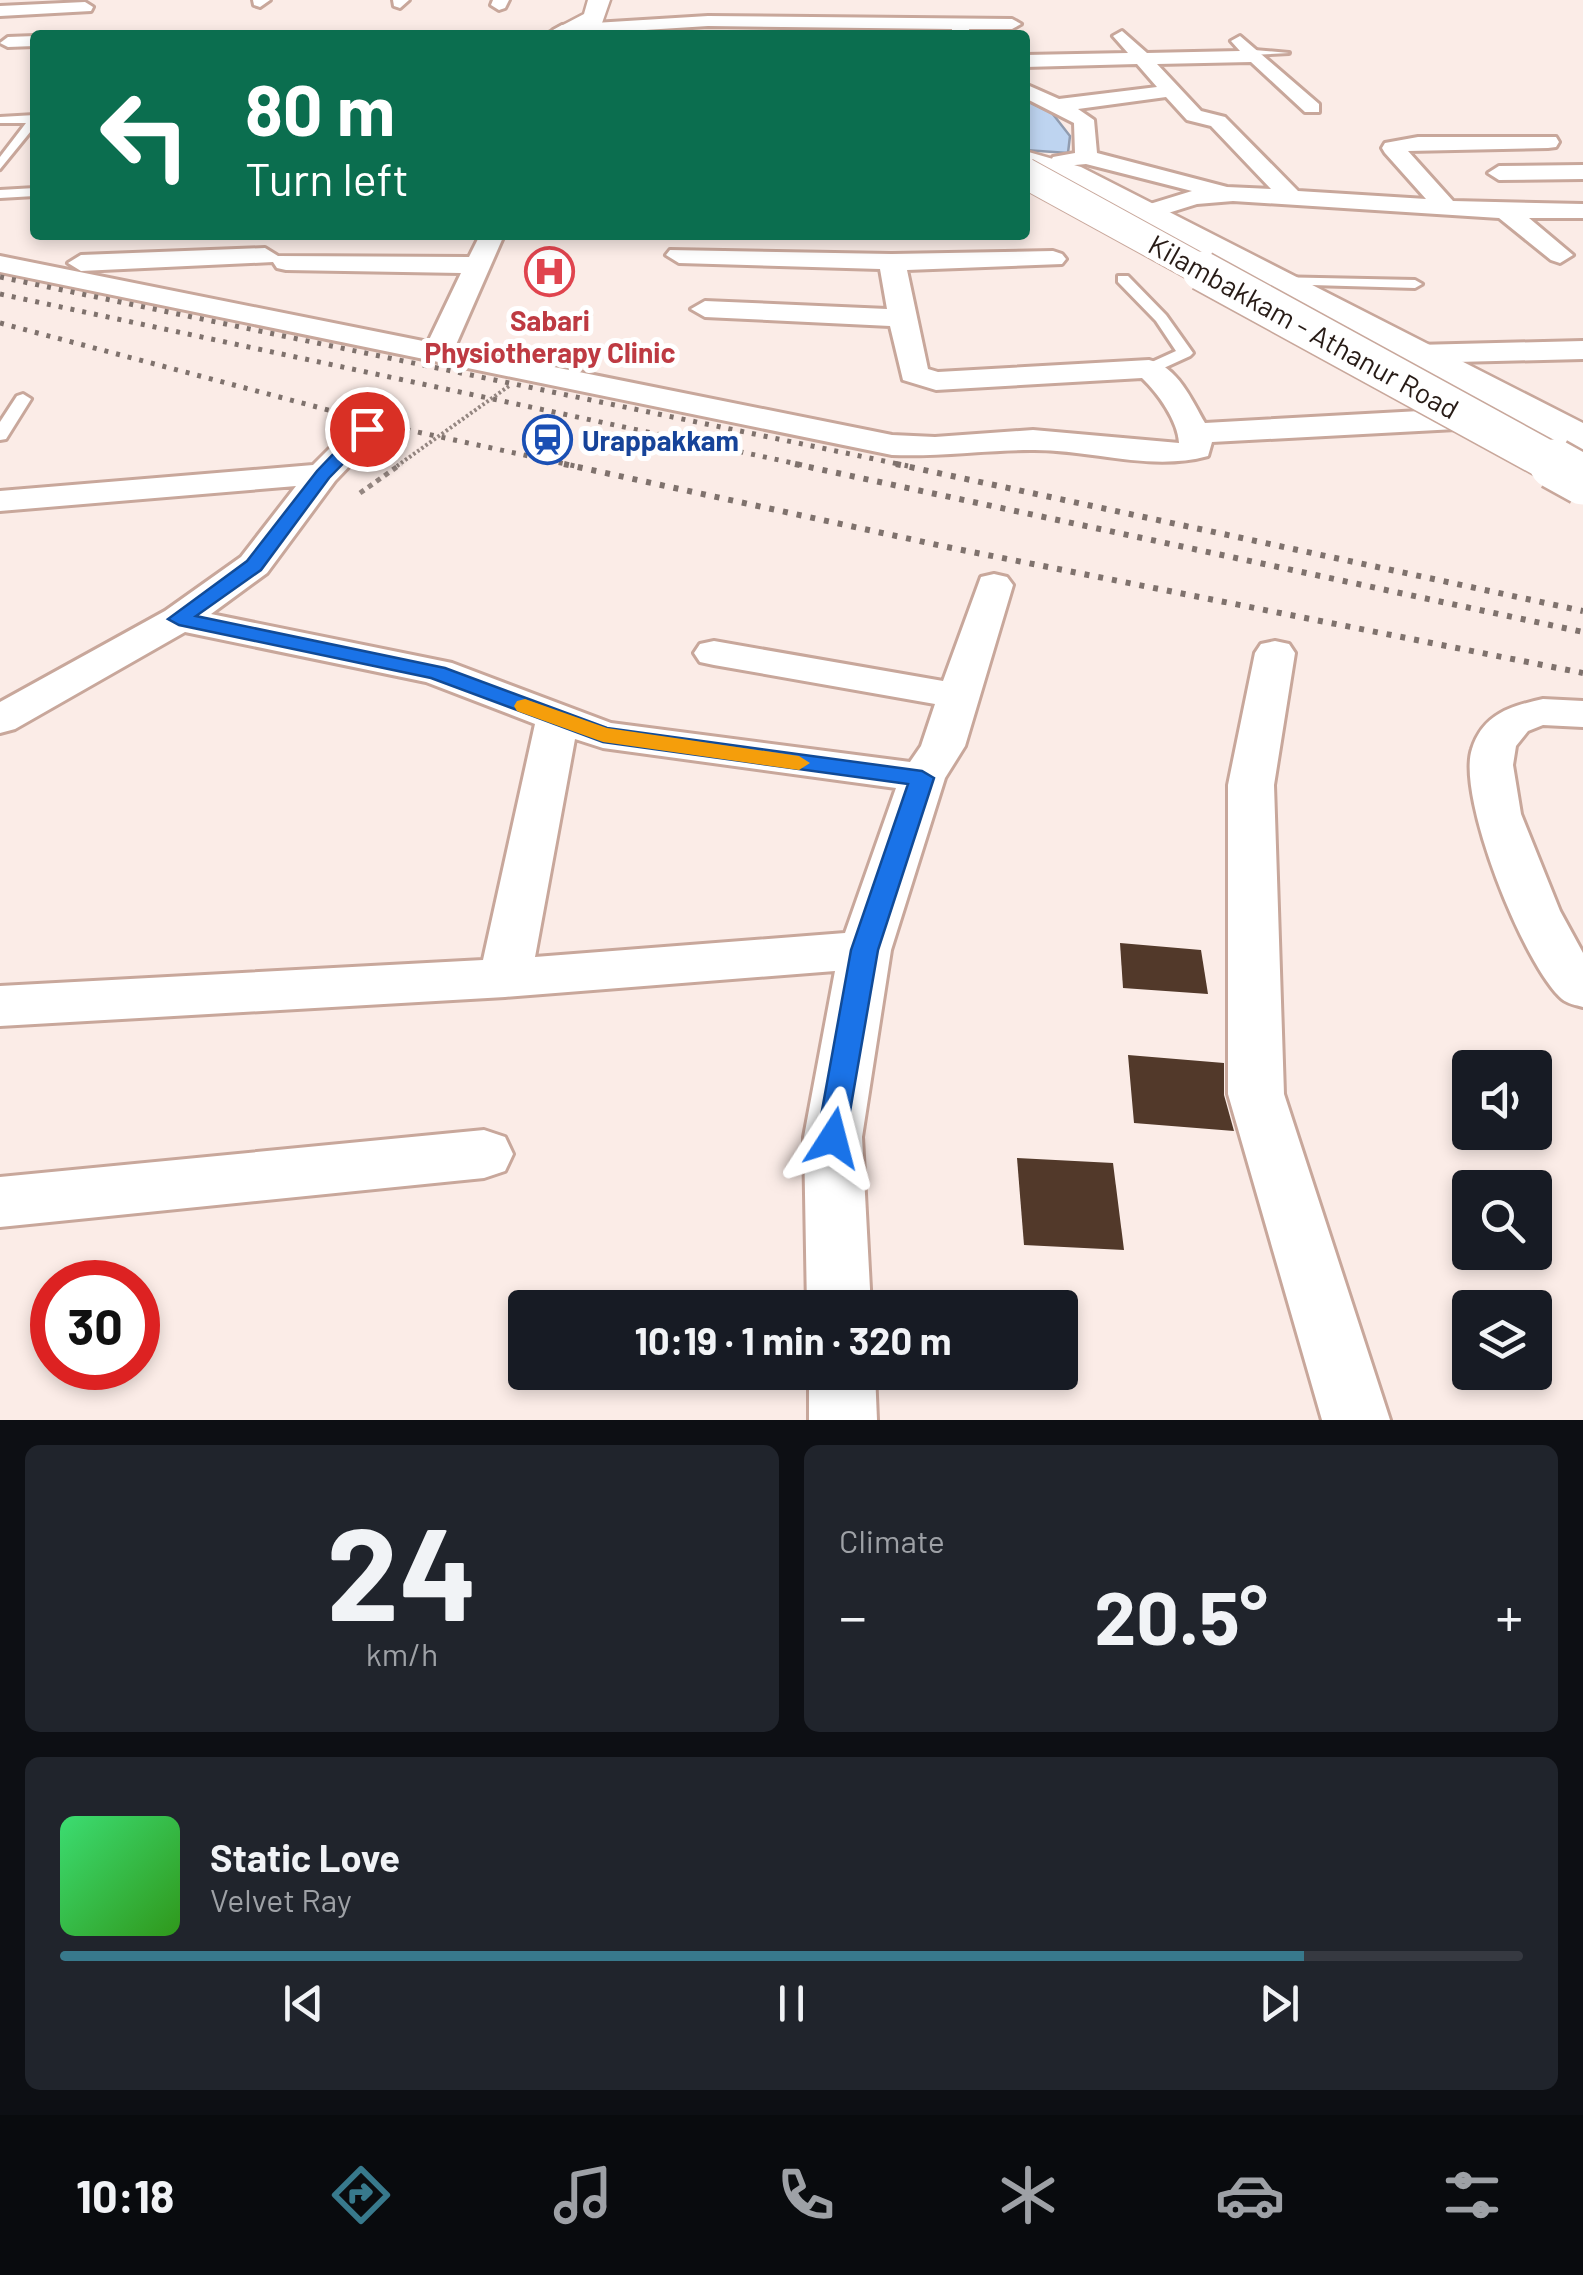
<!DOCTYPE html>
<meta charset="utf-8">
<style>
body{margin:0;font-family:Barlow,sans-serif;background:#20242c;color:#f1f3f6;height:100vh;display:flex;flex-direction:column;font-size:38px;white-space:nowrap}
*{box-sizing:border-box;margin:0}
p{font-size:32px;color:#9ea1a6}
.icon{flex:none;width:55px;height:55px;fill:none;stroke:currentColor;stroke-width:2;stroke-linecap:round;stroke-linejoin:round}
.map{position:relative;height:1420px;overflow:hidden}
.drawer{display:flex;flex-direction:column;gap:25px;padding:25px;background:#0d0f14;flex:1}
.drawer>*{flex:none}
.top-card{position:absolute;left:30px;top:30px;width:1000px;height:210px;border-radius:10px;box-shadow:0 5px 15px #0003;background:#0b6e4f;color:#fff;overflow:hidden}
.fabs{position:absolute;left:1452px;top:1050px;display:grid;gap:20px}
.fabs a{display:grid;place-items:center;width:100px;height:100px;border-radius:10px;background:#171b24;box-shadow:0 5px 15px #0003;font-size:50px}
.speed{position:absolute;left:30px;top:1260px;display:flex;gap:20px;font-size:50px;font-weight:700;text-align:center}
.speed>*{display:grid;place-content:center;width:130px;height:130px;border-radius:50%;background:#171b24;box-shadow:0 5px 15px #0003;line-height:1}
.speed .limit{border:15px solid #d22;background:#fff;color:#111}
.pin{position:absolute;display:grid;place-items:center;width:85px;height:85px;color:#fff;margin:-42px;border:5px solid #fff;border-radius:50%;box-shadow:0 2px 10px #0007}
.me{position:absolute;width:110px;margin:-55px;rotate:9deg;stroke-linejoin:round;filter:drop-shadow(0 0 8px #0008)}
.turn{display:flex;align-items:center;gap:35px;height:210px;padding:0 50px;font-size:45px}
.turn .icon{width:130px;height:130px;stroke-width:2.5}
.turn b{display:block;font-size:70px;line-height:85px}
.big{font-size:75px;font-weight:700;line-height:1.1}
.drawer .card{flex:1;display:flex;flex-direction:column;justify-content:center;gap:15px;min-width:0;padding:0 35px;border-radius:15px;background:#20242c}
.drawer .dial{align-items:center;gap:0}
.dial b{font-size:130px;line-height:1}
.song{display:flex;align-items:center;gap:30px}
.cover{width:120px;height:120px;border-radius:15px;background:linear-gradient(135deg,hsl(140 70% 55%),hsl(110 70% 35%))}
.played{height:10px;border-radius:5px;background:linear-gradient(90deg,#38798c 85%,#363941 85%)}
.keys{display:flex;justify-content:space-around;direction:ltr}
.heat{display:flex;justify-content:space-between;align-items:center;font-size:55px;direction:ltr}
.drawer .tiles{flex:1;display:grid;gap:25px;grid-template-columns:1fr 1fr}
.card:last-child{grid-column:span 2}
.trip{position:absolute;left:508px;top:1290px;width:570px;height:100px;border-radius:10px;background:#171b24;box-shadow:0 5px 15px #0003;font-weight:700;line-height:100px;text-align:center}
.menu{display:flex;height:160px;justify-content:space-around;align-items:center;background:#090b0e;color:#9ea1a6}
.menu .icon{width:70px;height:70px}
.menu .selected{color:#38798c}
.menu b{font-size:45px;color:#f1f3f6}
.map>svg:first-child{display:block}
</style>
<div class="map">
<svg width="1583" height="1420" viewBox="0 0 1583 1420">
<rect width="100%" height="100%" fill="#fbece7"/>
<polygon fill="#bed4f0" stroke="#919caf" stroke-width="2.5" points="1025,100 1052,113 1070,136 1068,153 1025,150"/>
<g fill="#52392a">
<polygon points="1120,943 1201,950 1208,994 1123,988"/>
<polygon points="1128,1055 1224,1063 1224,1095 1234,1131 1134,1123"/>
<polygon points="1017,1158 1113,1163 1124,1250 1024,1245"/>
</g>
<g fill="none" stroke-linecap="round" stroke-linejoin="round">
<defs>
<g id="lane">
<polygon points="1254,50 1289,53 1251,55"/>
<polygon points="35,115 35,126 0,169 0,157 26,123 0,123 0,117"/>
<polygon points="35,188 35,196 0,198 0,190"/>
<polygon points="1118,276 1128,276 1166,315 1193,353 1190,356 1155,372 1143,372 1143,366 1176,351 1156,321 1118,282"/>
<polygon points="1272,277 1415,280 1422,284 1415,288 1277,284 1272,283"/>
<polygon points="23,394 31,399 6,439 0,440 0,422 17,396"/>
</g>
<g id="street">
<polygon points="253,0 270,0 260,7 254,5"/>
<polygon points="393,0 409,0 400,8 394,6"/>
<polygon points="493,0 509,0 505,8 499,10 491,5"/>
<polygon points="85,2 93,7 91,11 0,16 0,6"/>
<polygon points="708,16 1012,19 1021,24 1012,29 969,29 970,35 952,35 952,29 708,26 566,35 553,30 562,25"/>
<path d="M1122,31L1147,53L1240,51L1231,41L1240,36L1319,104V112H1305L1251,62L1157,64L1201,111L1225,117L1298,191L1426,199L1385,153L1382,148L1385,143L1418,137H1556L1559,142L1556,147L1548,148L1408,151L1453,201L1583,204V218H1529L1573,255L1560,263L1551,260L1499,218L1233,201L1197,204L1149,219L1140,217L1137,212L1140,207L1192,191L1086,164L1053,167L1050,162L1053,157L1075,153L1074,123L1025,98V84L1059,99L1157,87L1137,64L1025,67V55L1128,53L1113,36ZM1166,97L1187,120L1211,126L1271,189L1227,187L1097,153L1094,120L1078,109Z"/>
<polygon points="35,36 35,46 8,47 0,43 8,37"/>
<polygon points="1583,165 1583,179 1499,180 1488,173 1499,166"/>
<path d="M480,235H504L455,347L892,435L935,437L1033,430L1179,443C1178,421 1158,393 1142,378L936,390L903,380L890,326L705,317L691,309L705,301L887,309L880,269L679,263L666,255L670,250L892,254L1053,251L1062,254L1066,259L1062,264L907,270L928,369L938,372L1149,360C1178,367 1191,399 1205,423L1456,409L1583,424V444L1456,429L1212,442L1208,456C1150,472 1090,449 1031,450C984,450 939,457 892,455L0,272V256L428,342L461,273L286,270L277,268L273,262L81,271L68,263L81,255L265,248L278,256L469,257Z"/>
<polygon points="1583,341 1583,359 1416,363 1406,360 1401,354 1406,348 1416,345"/>
<path d="M367,419L378,422L383,429L378,436L335,481L267,573L211,614L452,663L611,723L910,762L921,746L935,704L714,665L700,662L694,653L700,644L714,641L943,681L981,577L994,574L1007,577L1013,585L965,746L945,778L891,950L862,1137L871,1308H807L804,1137L835,971L505,997L0,1026V986L483,960L535,724L426,682L185,632L15,729L0,733V702L165,611L241,557L296,486L0,511V491L313,465L356,422ZM575,739L603,748L896,788L845,933L535,957Z"/>
<polygon points="1275,641 1289,644 1295,653 1274,785 1284,1094 1390,1420 1322,1420 1228,1094 1228,785 1255,653 1261,644"/>
<path d="M1543,699L1583,701V727L1543,725L1528,731L1516,746L1513,765L1521,814L1560,911L1583,953V1007C1576,1005 1568,1004 1562,999C1524,966 1456,796 1472,749C1483,714 1511,706 1543,699Z"/>
<polygon points="484,1130 505,1137 513,1154 505,1171 484,1178 0,1227 0,1177"/>
<polygon points="809,1372 875,1372 877,1420 809,1420"/>
</g>
<g id="secondary">
<polygon points="588,0 610,0 602,23 574,35 544,35 584,14"/>
<polygon points="1025,151 1081,167 1583,423 1583,453 1568,449 1061,179 1025,169"/>
</g>
</defs>
<use href="#lane" stroke="#c8a79b" stroke-width="6"/>
<use href="#street" stroke="#c8a79b" stroke-width="6"/>
<use href="#secondary" stroke="#c8a79b" stroke-width="5"/>
<use href="#lane" fill="#fff" fill-rule="evenodd"/>
<use href="#street" fill="#fff" fill-rule="evenodd"/>
<use href="#secondary" fill="#fff" fill-rule="evenodd"/>
<g stroke="#7f726d" stroke-width="5" stroke-dasharray="4 8" stroke-linecap="butt">
<polyline points="0,277 908,466"/>
<polyline points="0,294 807,466"/>
<polyline points="0,323 385,425 575,466"/>
</g>
<g stroke="#7f726d" stroke-width="6" stroke-dasharray="5 9" stroke-linecap="butt">
<polyline points="564,464 947,547 1583,673"/>
<polyline points="795,464 1583,632"/>
<polyline points="896,464 1583,611"/>
</g>
<defs>
<polyline id="secondary-bridge-far2" points="1025,173 1207,273"/>
<polyline id="secondary-bridge-far1" points="1202,271 1558,466"/>
<polyline id="secondary-bridge" points="1554,464 1583,480"/>
</defs>
<use href="#secondary-bridge-far2" stroke="#c8a79b" stroke-width="32" stroke-linecap="butt"/>
<use href="#secondary-bridge-far1" stroke="#c8a79b" stroke-width="42" stroke-linecap="butt"/>
<use href="#secondary-bridge" stroke="#c8a79b" stroke-width="54" stroke-linecap="butt"/>
<polyline stroke="#948681" stroke-width="4" stroke-dasharray="2.5 2.5" stroke-linecap="butt" points="397,466 509,386"/>
<polyline stroke="#948681" stroke-width="5" stroke-dasharray="5 5" stroke-linecap="butt" points="360,493 401,464"/>
<use href="#secondary-bridge-far2" stroke="#fff" stroke-width="30"/>
<use href="#secondary-bridge-far1" stroke="#fff" stroke-width="39"/>
<use href="#secondary-bridge" stroke="#fff" stroke-width="49"/>
</g>
<polygon fill="#1a73e8" stroke="#114b97" stroke-width="2.5" points="367,424 376,429 373,433 329,478 261,570 196,616 445,668 607,728 922,771 934,778 878,950 844,1146 833,1150 822,1146 817,1138 851,950 908,784 603,742 431,678 179,625 168,619 247,561 317,471 361,425"/>
<polygon fill="#f59e0b" points="525,699 607,728 799,756 810,763 799,770 603,742 517,711 514,706 517,701"/>
<defs>
<symbol id="hospital-ring" viewBox="-11 -11 22 22"><circle r="9.5" fill="#fff" stroke="#e0444e" stroke-width="1.5"/><path d="M-5-5h3v3.5h4V-5h3V5h-3V1.5h-4V5h-3Z" fill="#e0444e"/></symbol>
<symbol id="station-ring" viewBox="-11 -11 22 22"><circle r="9.5" fill="#fff" stroke="#1a4fb4" stroke-width="1.5"/><path d="M-3-6H3Q5-6 5-4V2Q5 4 3 4L4.5 6H3L1.5 4h-3L-3 6H-4.5L-3 4Q-5 4-5 2V-4Q-5-6-3-6ZM-3.5-4v3h7v-3ZM-3.5 1v1.5H-2V1ZM2 1v1.5H3.5V1Z" fill="#1a4fb4"/></symbol>
</defs>
<g fill-rule="evenodd">
<use href="#hospital-ring" x="522" y="244" width="55" height="55"/>
<use href="#station-ring" x="520" y="412" width="55" height="55"/>
</g>
<g text-anchor="middle" dominant-baseline="central" stroke-width="10" stroke-linejoin="round" paint-order="stroke">
<g font-size="28" font-weight="bold" fill="#be3a42" stroke="#fff">
<text x="550" y="320">Sabari<tspan x="550" dy="32">Physiotherapy Clinic</tspan></text>
</g>
<g font-size="28" fill="#271b16" stroke="#fff">
<text transform="translate(1304 326) rotate(29)">Kilambakkam - Athanur Road</text>
</g>
<g font-size="28" font-weight="bold" fill="#164399" stroke="#fff" text-anchor="start">
<text x="582" y="440">Urappakkam</text>
</g>
</g>
</svg>
<div class="fabs">
<a><svg class="icon" aria-label="sound" viewBox="0 0 24 24"><path d="M4 9h4l5-4v14l-5-4H4zM17 9q2 3 0 6"/></svg></a>
<a><svg class="icon" aria-label="search" viewBox="0 0 24 24"><circle cx="10" cy="10" r="6"/><path d="M15 15l6 6"/></svg></a>
<a><svg class="icon" aria-label="layers" viewBox="0 0 24 24"><path d="M12 4l9 5-9 5-9-5zM3 14l9 5 9-5"/></svg></a>
</div>
<div class="speed"><div class="limit">30</div></div>
<div class="pin" style="left:367px;top:429px;background:#d93025"><svg class="icon" aria-label="arrive" viewBox="0 0 24 24"><path d="M6 21V4h12l-3 4 3 4H6"/></svg></div>
<svg class="me" style="left:833px;top:1138px" viewBox="-20 -20 40 40"><path d="M0-17L14 15 0 8-14 15z" fill="#1a73e8" stroke="#fff" stroke-width="4"/></svg>
<div class="trip">10:19 · 1 min · 320 m</div>
<div class="top-card">
<div class="turn"><svg class="icon" aria-label="left" viewBox="0 0 24 24"><path d="M17 20v-9H6M10 6l-5 5 5 5"/></svg><div><b>80 m</b>Turn left</div></div>
</div>
</div>
<section class="drawer">
<div class="tiles">
<div class="card dial"><b>24</b><p>km/h</p></div>
<div class="card"><p>Climate</p>
<div class="heat"><a>−</a><b class="big">20.5°</b><a>+</a></div>
</div>
<div class="card">
<div class="song"><i class="cover"></i><div><b>Static Love</b><p>Velvet Ray</p></div></div>
<div class="played"></div>
<div class="keys"><svg class="icon" aria-label="previous" viewBox="0 0 24 24"><path d="M18 5L8 12l10 7zM5 5v14"/></svg><svg class="icon" aria-label="pause" viewBox="0 0 24 24"><path d="M8 5v14M16 5v14"/></svg><svg class="icon" aria-label="next" viewBox="0 0 24 24"><path d="M6 5l10 7-10 7zM19 5v14"/></svg></div>
</div>
</div>
</section>
<nav class="menu">
<b>10:18</b>
<svg class="icon selected" aria-label="directions" viewBox="0 0 24 24"><path d="M12 3l9 9-9 9-9-9zM9 14v-3h6M13 9l2 2-2 2"/></svg>
<svg class="icon" aria-label="music" viewBox="0 0 24 24"><path d="M9 18V5l10-2v13"/><circle cx="6" cy="18" r="3"/><circle cx="16" cy="16" r="3"/></svg>
<svg class="icon" aria-label="phone" viewBox="0 0 24 24"><path d="M5 4h4l2 5-3 2q2 4 5 5l2-3 5 2v4C11 20 4 13 5 4z"/></svg>
<svg class="icon" aria-label="climate" viewBox="0 0 24 24"><path d="M12 3v18M4 7l16 10M4 17L20 7"/></svg>
<svg class="icon" aria-label="car" viewBox="0 0 24 24"><path d="M5 17H2v-5l4-1 3-4h7l3 4 3 1v5h-3M9 17h6M6 11h13"/><circle cx="7" cy="17" r="2"/><circle cx="17" cy="17" r="2"/></svg>
<svg class="icon" aria-label="filters" viewBox="0 0 24 24"><path d="M4 7h16M4 17h16"/><circle cx="9" cy="7" r="2"/><circle cx="15" cy="17" r="2"/></svg>
</nav>
